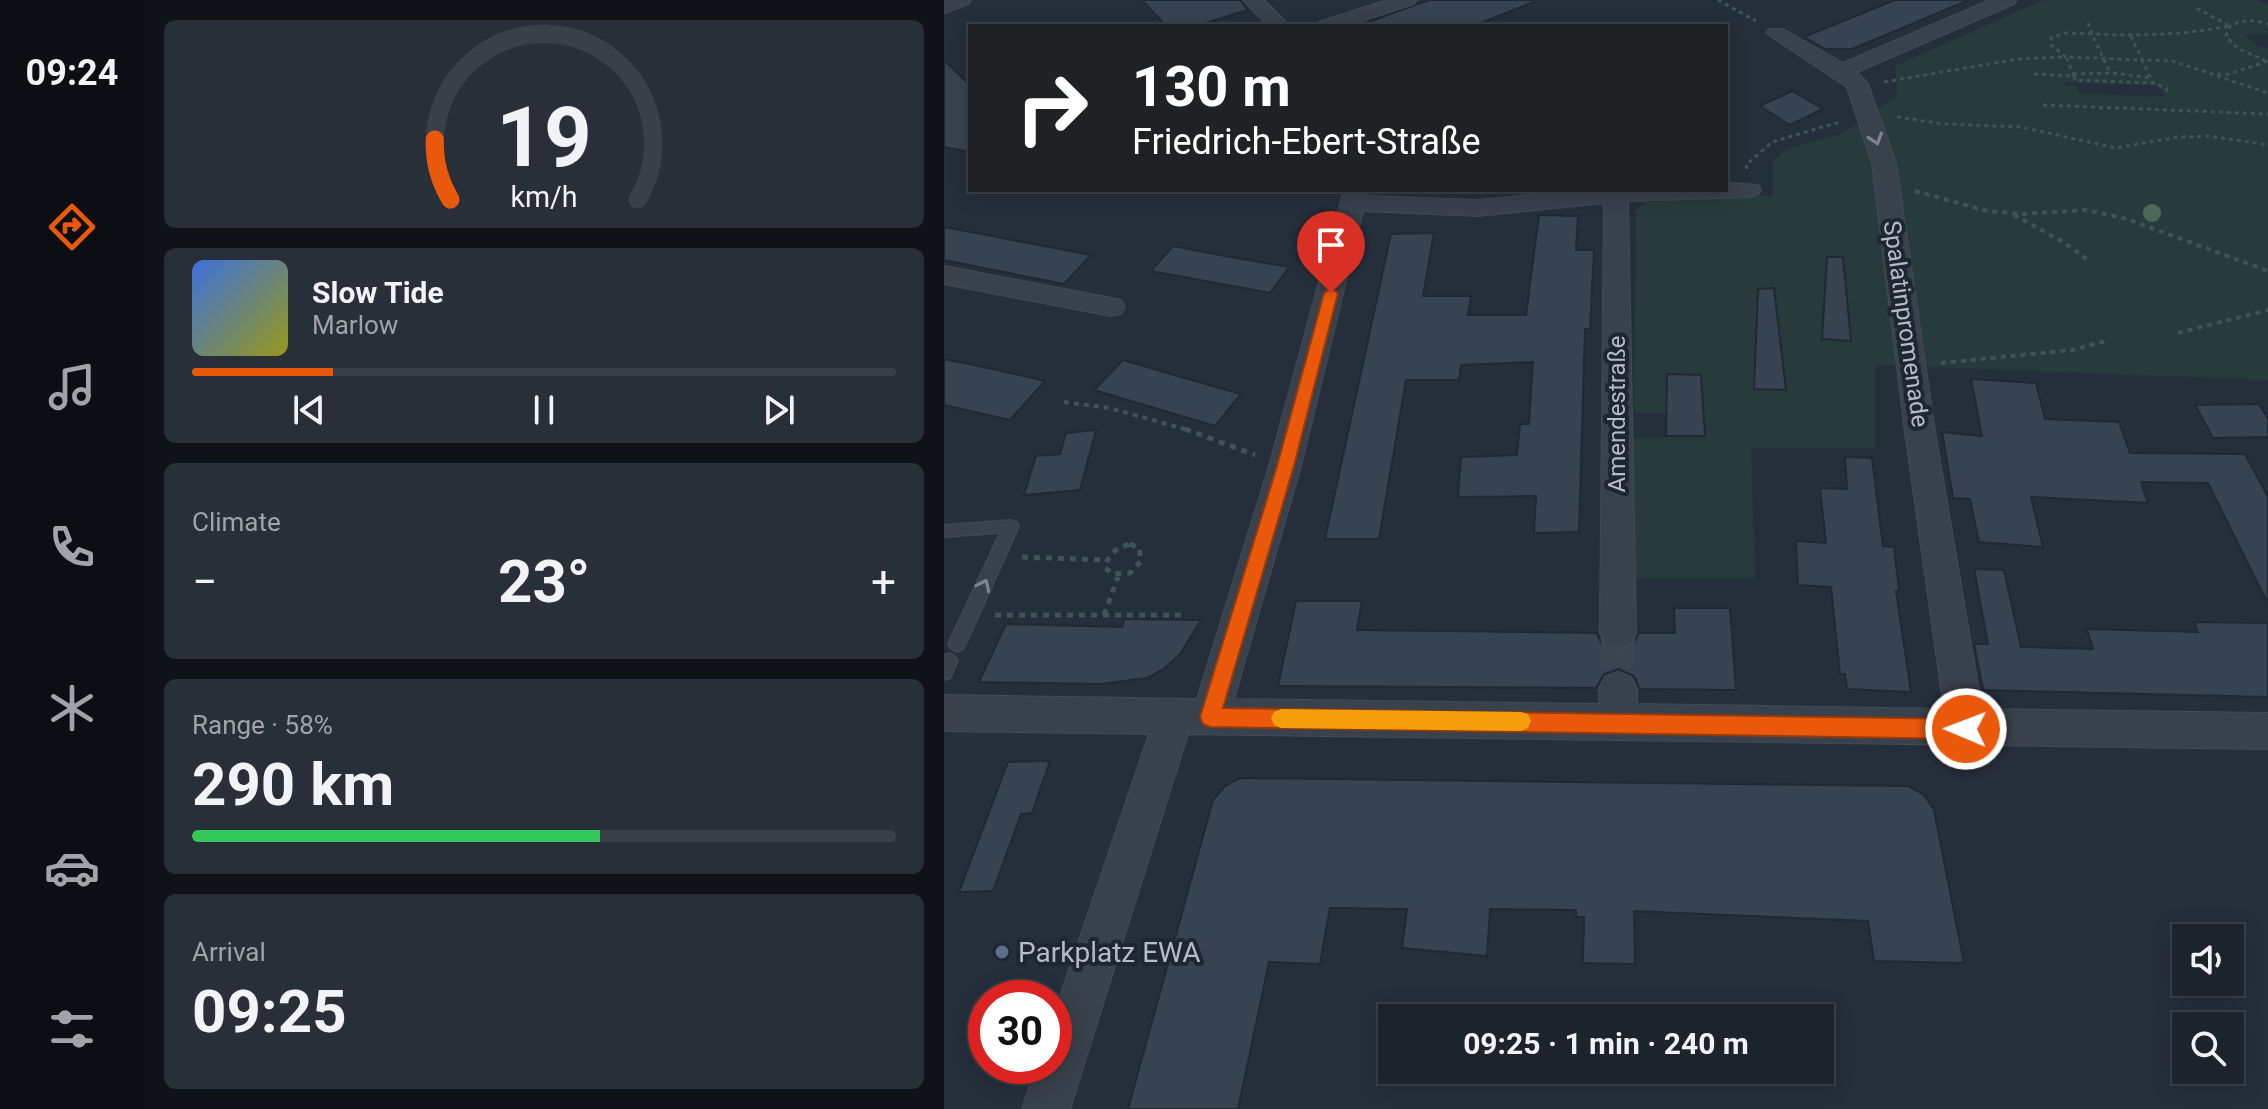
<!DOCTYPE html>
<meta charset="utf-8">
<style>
body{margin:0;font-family:Roboto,sans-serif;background:#292f38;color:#f1f3f6;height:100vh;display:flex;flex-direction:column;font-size:30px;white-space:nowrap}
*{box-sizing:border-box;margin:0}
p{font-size:26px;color:#a0a4a9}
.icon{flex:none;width:44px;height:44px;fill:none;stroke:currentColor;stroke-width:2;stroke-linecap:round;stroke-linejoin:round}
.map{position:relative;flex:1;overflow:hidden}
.panel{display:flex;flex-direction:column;gap:20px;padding:20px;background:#0f1318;width:800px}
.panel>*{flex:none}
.hud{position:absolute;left:24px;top:24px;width:760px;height:168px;border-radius:0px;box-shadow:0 4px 20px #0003,0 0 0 2px #3a4048;background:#202124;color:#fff;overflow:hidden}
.fabs{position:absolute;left:1228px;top:924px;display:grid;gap:16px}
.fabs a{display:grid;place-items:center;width:72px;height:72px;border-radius:0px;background:#1c232c;box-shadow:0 4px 20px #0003,0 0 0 2px #3a4048;font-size:40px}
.speed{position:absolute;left:24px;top:980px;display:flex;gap:16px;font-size:40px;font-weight:700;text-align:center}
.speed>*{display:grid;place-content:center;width:104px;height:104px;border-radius:50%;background:#1c232c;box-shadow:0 4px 20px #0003,0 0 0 2px #3a4048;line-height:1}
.speed .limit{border:12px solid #d22;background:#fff;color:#111}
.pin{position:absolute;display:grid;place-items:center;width:68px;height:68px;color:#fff;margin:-82px -34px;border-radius:50% 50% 50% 0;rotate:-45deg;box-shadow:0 0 8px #0007}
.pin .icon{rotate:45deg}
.me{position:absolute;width:88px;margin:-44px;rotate:271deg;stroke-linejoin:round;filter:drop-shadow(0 0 6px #0008)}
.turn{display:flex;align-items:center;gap:28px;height:168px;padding:0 32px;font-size:36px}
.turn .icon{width:104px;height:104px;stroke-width:2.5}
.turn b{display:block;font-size:56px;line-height:68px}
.big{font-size:60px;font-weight:700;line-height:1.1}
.panel .widget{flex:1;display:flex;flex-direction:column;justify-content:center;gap:12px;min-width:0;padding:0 28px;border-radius:12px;background:#292f38}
.panel .dial{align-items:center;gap:0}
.dial svg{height:208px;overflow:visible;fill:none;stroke:#3a4048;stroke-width:7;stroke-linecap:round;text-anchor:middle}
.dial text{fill:#f1f3f6;stroke:none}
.song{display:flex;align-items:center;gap:24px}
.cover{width:96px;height:96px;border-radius:12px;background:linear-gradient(135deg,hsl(220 70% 55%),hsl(60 70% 35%))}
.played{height:8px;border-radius:4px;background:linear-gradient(90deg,#ea580c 20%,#3a4048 20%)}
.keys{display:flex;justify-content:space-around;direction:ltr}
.heat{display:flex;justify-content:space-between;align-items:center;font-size:44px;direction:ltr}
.charge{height:12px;border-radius:6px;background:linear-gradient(90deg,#34c759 58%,#3a4048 0)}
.trip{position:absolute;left:434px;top:1004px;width:456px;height:80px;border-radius:0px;background:#1c232c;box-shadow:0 4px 20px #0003,0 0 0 2px #3a4048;font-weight:700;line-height:80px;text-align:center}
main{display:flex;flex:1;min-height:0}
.menu{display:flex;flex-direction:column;width:144px;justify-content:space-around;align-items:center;background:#0b0e12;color:#a0a4a9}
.menu .icon{width:56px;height:56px}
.menu .on{color:#ea580c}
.menu b{font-size:36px;color:#f1f3f6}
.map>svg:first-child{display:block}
</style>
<main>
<nav class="menu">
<b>09:24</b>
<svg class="icon on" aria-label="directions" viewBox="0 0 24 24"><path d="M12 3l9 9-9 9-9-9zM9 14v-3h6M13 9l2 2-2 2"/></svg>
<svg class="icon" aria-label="music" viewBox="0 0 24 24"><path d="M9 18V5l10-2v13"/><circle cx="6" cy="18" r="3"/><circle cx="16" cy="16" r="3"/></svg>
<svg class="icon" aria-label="phone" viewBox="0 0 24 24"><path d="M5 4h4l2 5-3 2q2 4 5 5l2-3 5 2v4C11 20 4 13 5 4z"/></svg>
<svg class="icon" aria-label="climate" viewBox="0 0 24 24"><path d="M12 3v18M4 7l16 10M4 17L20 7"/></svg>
<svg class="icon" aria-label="car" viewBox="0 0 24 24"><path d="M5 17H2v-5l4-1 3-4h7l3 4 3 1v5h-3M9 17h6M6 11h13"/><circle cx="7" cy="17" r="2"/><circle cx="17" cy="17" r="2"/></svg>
<svg class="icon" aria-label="filters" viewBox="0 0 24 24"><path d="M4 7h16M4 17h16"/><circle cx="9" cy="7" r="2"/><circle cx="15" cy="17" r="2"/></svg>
</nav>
<section class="panel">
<div class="widget dial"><svg viewBox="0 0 100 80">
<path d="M14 69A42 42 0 1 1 86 69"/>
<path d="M14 69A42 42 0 0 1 8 46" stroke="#ea580c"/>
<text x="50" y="56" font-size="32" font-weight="700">19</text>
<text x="50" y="72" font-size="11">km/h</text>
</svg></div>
<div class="widget">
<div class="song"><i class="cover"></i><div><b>Slow Tide</b><p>Marlow</p></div></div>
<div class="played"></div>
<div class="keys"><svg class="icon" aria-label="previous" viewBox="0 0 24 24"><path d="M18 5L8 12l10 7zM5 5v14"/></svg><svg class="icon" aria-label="pause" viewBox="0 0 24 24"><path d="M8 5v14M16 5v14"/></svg><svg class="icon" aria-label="next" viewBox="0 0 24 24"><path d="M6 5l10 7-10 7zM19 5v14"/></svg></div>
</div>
<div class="widget"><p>Climate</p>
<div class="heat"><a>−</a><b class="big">23°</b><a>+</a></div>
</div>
<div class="widget"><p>Range · 58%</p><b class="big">290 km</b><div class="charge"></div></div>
<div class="widget"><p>Arrival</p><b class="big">09:25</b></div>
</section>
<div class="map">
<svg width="1324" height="1109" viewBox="0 0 1324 1109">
<rect width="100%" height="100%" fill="#252f3b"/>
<path fill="#273a3c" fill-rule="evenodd" d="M1099,0H1313L1324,5V34L1300,35L1314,46L1324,48V380L931,365V448H807L811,578L687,579L689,438H723L722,413H690L692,210L702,202L829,196V161L843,149L900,133L953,95L951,66ZM1120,82L1215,86L1221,97L1135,93L1132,86H1122Z"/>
<g fill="#384352" stroke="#202833" stroke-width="2">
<polygon points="198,0 296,0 304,10 251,26 222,26"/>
<polygon points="485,0 590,0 590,2 529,26 423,26 422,23"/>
<polygon points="951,0 1025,0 908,49 881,49 860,37"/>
<polygon points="0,60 26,85 26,152 0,147"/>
<polygon points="848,91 879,109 846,125 816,106"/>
<polygon points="595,215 634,216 632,250 650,250 646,329 641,329 635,532 590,533 592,496 514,497 517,457 573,455 576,424 585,424 589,362 517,365 515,380 462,380 435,539 381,539 447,234 490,233 479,296 527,296 524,315 582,315"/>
<polygon points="0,227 147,255 120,284 0,260"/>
<polygon points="229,246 286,257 345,267 326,293 207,271"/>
<polygon points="883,257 899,257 907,341 878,339"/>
<polygon points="830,288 842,390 810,389 814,289"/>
<polygon points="0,359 49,369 101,381 66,420 0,405"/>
<polygon points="179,360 237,377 297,394 271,426 150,390"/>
<polygon points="723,374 757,375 761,436 722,436"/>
<polygon points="1027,379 1092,383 1101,419 1175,422 1186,453 1301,454 1324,497 1324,604 1264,483 1197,482 1204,503 1087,497 1099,547 1035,542 1026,499 1009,498 998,432 1038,436"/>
<polygon points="1315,404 1324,419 1324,437 1269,438 1251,405"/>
<polygon points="152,430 136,490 80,495 92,456 116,454 122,433"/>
<polygon points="901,457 928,458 939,546 950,547 955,591 952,591 967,692 903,689 901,674 896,674 887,587 854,585 852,541 882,543 876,488 903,489"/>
<polygon points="1030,569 1060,570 1077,647 1149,649 1143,629 1254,632 1250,622 1324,623 1324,697 1039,690 1030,644 1044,644"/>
<polygon points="352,601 418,601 413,630 653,633 658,645 673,652 688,647 695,633 731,633 730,608 786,608 792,690 696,689 690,676 675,669 660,674 652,688 334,686"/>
<polygon points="180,619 257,620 236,654 221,668 203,678 156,684 35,682 62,624 178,627"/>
<polygon points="106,761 88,813 77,814 49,891 15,892 64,762"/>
<polygon points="296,778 964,786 980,795 990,810 1020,963 930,961 924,921 690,911 691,964 639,963 640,917 632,917 632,910 546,909 543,956 458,948 463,909 386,908 376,964 325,962 294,1109 184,1109 269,800 280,787"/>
</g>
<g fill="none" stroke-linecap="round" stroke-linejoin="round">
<polyline stroke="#3b4450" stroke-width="34" stroke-dasharray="34 17" stroke-linecap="butt" points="674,633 674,689"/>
<defs>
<g id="lane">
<polygon points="67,520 73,522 75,526 22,644 19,649 13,652 7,649 4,644 56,533 0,537 0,525"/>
<polygon points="5,653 11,656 14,661 6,678 0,680 0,655"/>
</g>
<g id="street">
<polygon points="0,0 27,0 24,4 0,13"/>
<polygon points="299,0 320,0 346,26 324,26"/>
<polygon points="443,0 473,0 470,4 402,26 372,26 375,22"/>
<polygon points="1046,0 1073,0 1070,4 913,72 924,84 952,163 991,432 1038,709 1324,713 1324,749 244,734 126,1109 78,1109 92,1066 110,1066 110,1014 205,734 0,731 0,695 253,699 325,466 400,190 424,190 423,196 534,200 641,190 782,190 782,183 814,185 817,190 814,195 805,197 684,201 692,633 687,644 674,649 661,644 656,633 660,203 534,216 419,211 357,466 290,699 655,704 655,689 661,677 674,672 687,677 693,689 693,704 1000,709 961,432 928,163 903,87 822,33 825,29 839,29 899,63"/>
<polygon points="0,266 167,298 177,300 181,307 177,314 167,316 0,284"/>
</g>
</defs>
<use href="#lane" stroke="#424a55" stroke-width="2"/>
<use href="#street" stroke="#424a55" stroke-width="2"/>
<g stroke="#405355" stroke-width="3" stroke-dasharray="4 4" stroke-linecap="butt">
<polyline points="774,0 812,21"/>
<path d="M1144,23L1148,34C1195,36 1240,35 1286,26L1252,8"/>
<polyline points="1187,36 1198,60 1228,61 1268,74 1285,74 1324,61"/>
<path d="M1322,61L1293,48L1282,36L1286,26C1299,20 1310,19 1324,24"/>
<polyline points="1090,74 1130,76 1131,80 1209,83 1222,88 1223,91 1218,92"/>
<polyline points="1129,74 1170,73 1206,78"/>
<polyline points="1130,76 1122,57 1198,60 1209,83"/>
<polyline points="1273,76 1324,93"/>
<polyline points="940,82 1075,59 1122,57 1107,45 1107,38 1121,33 1148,34 1166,73"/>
<polyline points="1099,105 1324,114"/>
<polyline points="953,117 1000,124 1077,127 1172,148 1234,137 1265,136 1324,145"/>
<polyline points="803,169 802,165 828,142 896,122"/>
</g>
<g stroke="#405355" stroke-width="4" stroke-dasharray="5 5" stroke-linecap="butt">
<polyline points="971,191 1043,211 1078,214 1143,210 1183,219 1324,271"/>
<polyline points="1070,215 1121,243 1144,260"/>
<polyline points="1234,333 1324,310"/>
<polyline points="997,363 1128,350 1162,341"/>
<polyline points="120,402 166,408 247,431"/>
</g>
<g stroke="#405355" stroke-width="5" stroke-dasharray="6 6" stroke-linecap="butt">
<polyline points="241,429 311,455"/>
<path d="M186,544L195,548L197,561L186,573L169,574L161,568C164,554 172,548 186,544Z"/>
<polyline points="78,557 162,560"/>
<polyline points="51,615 241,615"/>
<polyline points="160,615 174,577"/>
</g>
<use href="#lane" fill="#39414c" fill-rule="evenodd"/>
<use href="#street" fill="#39414c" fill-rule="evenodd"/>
</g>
<circle fill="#4d685b" cx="1208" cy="213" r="9"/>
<defs><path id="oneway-chevron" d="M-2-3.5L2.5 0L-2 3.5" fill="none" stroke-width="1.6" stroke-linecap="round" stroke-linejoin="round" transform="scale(2)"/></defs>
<g stroke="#7d8590">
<use href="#oneway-chevron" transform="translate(932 139) rotate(72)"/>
<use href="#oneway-chevron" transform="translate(40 585) rotate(-65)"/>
</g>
<polygon fill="#ea580c" stroke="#983908" stroke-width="2" points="387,288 394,293 350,466 279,708 1022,719 1029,722 1033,729 1029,736 1022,739 266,727 259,724 256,717 333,466 380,293"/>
<polygon fill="#f59e0b" points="337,709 577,712 584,714 587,721 584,728 577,731 337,728 330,725 327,718 330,712"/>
<circle fill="#5c6f8a" stroke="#1e2631" stroke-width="3" cx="58" cy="952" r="8"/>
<g text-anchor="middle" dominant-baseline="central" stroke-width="8" stroke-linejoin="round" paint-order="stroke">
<g font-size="24" fill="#b5bcc7" stroke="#1e2631">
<text transform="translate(962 324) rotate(82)">Spalatinpromenade</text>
<text transform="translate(673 414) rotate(-90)">Amendestraße</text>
</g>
<g font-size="28" fill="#b5bcc7" stroke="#1e2631" text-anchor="start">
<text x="74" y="952">Parkplatz EWA</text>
</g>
</g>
</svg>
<div class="fabs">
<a><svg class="icon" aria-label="sound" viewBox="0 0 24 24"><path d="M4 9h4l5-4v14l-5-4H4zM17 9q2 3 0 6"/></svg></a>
<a><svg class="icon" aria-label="search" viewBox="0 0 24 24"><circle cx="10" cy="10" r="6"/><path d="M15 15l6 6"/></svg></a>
</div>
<div class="speed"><div class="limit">30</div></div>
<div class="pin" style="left:387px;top:293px;background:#d93025"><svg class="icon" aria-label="arrive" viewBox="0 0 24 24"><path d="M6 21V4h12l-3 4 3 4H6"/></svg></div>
<svg class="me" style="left:1022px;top:729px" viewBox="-20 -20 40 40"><circle r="17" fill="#ea580c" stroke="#fff" stroke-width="3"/><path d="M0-11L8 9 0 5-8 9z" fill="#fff"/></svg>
<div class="trip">09:25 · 1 min · 240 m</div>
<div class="hud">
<div class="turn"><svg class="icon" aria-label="right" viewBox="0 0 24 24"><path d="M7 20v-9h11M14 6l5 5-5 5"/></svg><div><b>130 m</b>Friedrich-Ebert-Straße</div></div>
</div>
</div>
</main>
